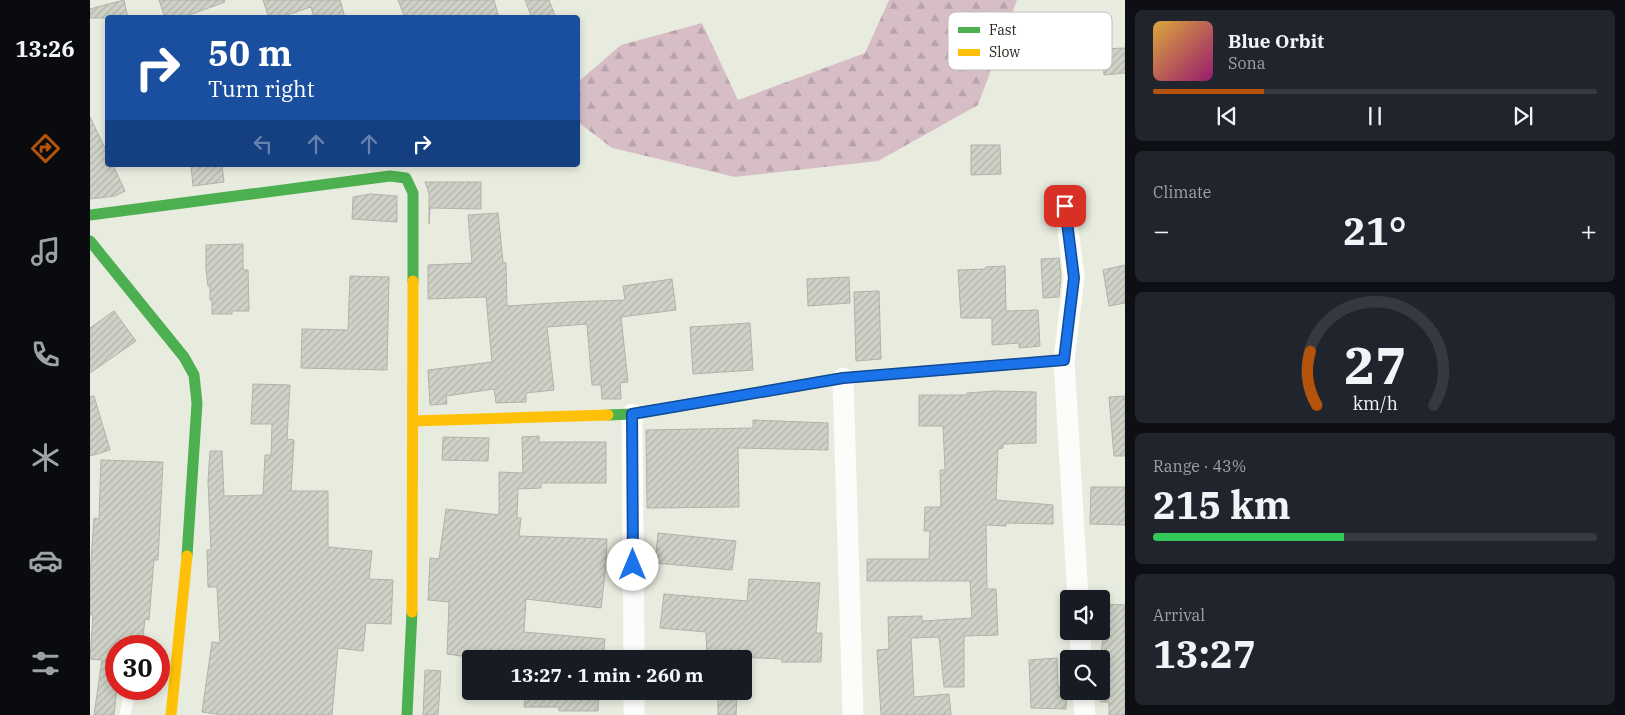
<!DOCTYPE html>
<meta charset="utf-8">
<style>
body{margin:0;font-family:"IBM Plex Serif",serif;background:#20242c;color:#f1f3f6;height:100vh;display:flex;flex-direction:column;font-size:19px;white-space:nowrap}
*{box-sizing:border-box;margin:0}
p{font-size:16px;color:#9ea1a6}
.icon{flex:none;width:28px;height:28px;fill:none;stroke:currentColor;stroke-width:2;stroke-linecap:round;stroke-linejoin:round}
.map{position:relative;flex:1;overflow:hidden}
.details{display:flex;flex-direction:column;gap:10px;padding:10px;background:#0d0f14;width:500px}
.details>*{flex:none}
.banner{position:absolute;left:15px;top:15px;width:475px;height:152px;border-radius:5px;box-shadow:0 2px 8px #0003;background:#1a4fa0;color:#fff;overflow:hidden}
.fabs{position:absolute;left:970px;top:590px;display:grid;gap:10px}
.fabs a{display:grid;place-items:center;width:50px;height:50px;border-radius:5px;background:#171b24;box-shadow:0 2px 8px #0003;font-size:25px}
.speed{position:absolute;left:15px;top:635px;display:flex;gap:10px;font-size:25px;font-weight:700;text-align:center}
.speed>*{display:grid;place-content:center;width:65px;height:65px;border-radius:50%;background:#171b24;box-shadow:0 2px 8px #0003;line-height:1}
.speed .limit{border:8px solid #d22;background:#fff;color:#111}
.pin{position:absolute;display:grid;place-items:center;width:42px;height:42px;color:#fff;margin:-21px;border-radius:10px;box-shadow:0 2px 8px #0006}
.me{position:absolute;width:55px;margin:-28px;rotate:0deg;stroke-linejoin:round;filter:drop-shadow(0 0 4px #0008)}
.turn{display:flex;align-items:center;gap:18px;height:105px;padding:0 20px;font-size:22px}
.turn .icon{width:65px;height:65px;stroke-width:2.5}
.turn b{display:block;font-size:35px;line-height:42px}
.lanes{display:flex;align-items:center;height:48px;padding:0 20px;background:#0003;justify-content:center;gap:25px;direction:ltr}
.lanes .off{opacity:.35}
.big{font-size:38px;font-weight:700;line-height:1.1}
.details .widget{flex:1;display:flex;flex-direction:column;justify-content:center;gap:8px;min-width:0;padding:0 18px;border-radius:8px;background:#20242c}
.details .dial{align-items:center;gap:0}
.dial svg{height:130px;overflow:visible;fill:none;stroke:#363941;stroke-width:7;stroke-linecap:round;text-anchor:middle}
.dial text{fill:#f1f3f6;stroke:none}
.song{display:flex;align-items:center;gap:15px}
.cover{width:60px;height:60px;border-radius:8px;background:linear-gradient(135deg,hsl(40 70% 55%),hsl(320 70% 35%))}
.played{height:5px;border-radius:2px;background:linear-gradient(90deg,#b45309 25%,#363941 25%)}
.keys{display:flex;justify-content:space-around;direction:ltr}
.heat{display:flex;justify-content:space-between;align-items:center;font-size:28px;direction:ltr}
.charge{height:8px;border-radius:4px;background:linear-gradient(90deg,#34c759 43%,#363941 0)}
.trip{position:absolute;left:372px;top:650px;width:290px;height:50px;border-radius:5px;background:#171b24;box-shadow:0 2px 8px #0003;font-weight:700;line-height:50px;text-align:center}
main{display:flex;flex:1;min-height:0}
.tabs{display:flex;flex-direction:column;width:90px;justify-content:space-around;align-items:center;background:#090b0e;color:#9ea1a6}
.tabs .icon{width:35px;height:35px}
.tabs .on{color:#b45309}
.tabs b{font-size:22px;color:#f1f3f6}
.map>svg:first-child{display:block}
</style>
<main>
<nav class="tabs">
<b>13:26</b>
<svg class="icon on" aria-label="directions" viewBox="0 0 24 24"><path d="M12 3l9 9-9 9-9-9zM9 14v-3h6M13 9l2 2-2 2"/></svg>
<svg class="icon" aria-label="music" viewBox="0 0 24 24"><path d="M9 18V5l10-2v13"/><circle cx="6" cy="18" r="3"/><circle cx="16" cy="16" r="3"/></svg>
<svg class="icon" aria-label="phone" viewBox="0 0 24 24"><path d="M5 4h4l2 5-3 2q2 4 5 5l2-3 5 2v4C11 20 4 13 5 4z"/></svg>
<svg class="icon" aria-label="climate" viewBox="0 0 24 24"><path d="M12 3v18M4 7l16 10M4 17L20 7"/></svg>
<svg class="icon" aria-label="car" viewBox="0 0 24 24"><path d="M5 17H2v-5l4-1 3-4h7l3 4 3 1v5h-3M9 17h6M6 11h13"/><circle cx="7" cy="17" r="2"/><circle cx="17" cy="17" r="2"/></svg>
<svg class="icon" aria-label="filters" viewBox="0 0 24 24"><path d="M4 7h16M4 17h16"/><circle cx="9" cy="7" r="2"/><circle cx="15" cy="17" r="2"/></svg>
</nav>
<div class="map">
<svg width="1035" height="715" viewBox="0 0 1035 715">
<defs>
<pattern id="forest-firs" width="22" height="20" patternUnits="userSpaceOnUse" patternTransform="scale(1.25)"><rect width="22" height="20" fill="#d7bec6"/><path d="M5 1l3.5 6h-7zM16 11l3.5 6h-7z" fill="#b8a3aa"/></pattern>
<pattern id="building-hatch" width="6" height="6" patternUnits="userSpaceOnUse" patternTransform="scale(1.25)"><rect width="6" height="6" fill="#cfd2c7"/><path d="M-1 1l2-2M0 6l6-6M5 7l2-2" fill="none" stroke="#b2b4aa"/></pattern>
</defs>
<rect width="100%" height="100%" fill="#e8ecdf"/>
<polygon fill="url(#forest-firs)" points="799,0 927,0 888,105 788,161 645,177 522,148 488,122 488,82 531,45 612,23 648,100 775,53"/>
<g fill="url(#building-hatch)" stroke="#b0b3aa">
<polygon points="34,0 38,18 0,18 0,9"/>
<polygon points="69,0 134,0 135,2 91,18 75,18"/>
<polygon points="173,0 250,0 255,18 224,18 221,7 188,18 179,18"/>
<polygon points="308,0 404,0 409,18 315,18"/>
<polygon points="435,0 459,0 466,18 442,18"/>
<polygon points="1035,48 1035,73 1014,75 1012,49"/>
<polygon points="0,117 18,154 18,165 23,165 35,191 25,196 0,199"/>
<polygon points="881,145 910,145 911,174 881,175"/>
<polygon points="101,165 132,165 134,182 103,186"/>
<polygon points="335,182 391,182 391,209 340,208 339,224 339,193"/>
<polygon points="280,194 307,196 307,222 262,219 263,197"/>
<polygon points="408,213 413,262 416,263 417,306 479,302 535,300 533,286 582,279 586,310 531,317 538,382 530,383 531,399 512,399 511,385 502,385 497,324 457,327 464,390 436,393 436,402 406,403 404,389 356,396 357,404 340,405 338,370 402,362 396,297 338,299 338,265 382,263 378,215"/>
<polygon points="153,244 153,270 158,270 159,311 142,311 142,314 122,314 122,300 120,300 120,286 118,286 116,269 116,245"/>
<polygon points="969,258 971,277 969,297 953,298 951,259"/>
<polygon points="1035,265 1035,303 1019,306 1013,270"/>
<polygon points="915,266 916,311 948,310 950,346 929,348 929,343 902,345 902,318 871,318 868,270 896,269 896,267"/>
<polygon points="260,276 299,277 297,370 211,368 212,329 258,330"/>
<polygon points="759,277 760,303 718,306 717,279"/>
<polygon points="789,291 791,359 766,361 764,292"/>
<polygon points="24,311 46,341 0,373 0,328"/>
<polygon points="660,323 663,370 603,374 600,327"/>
<polygon points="163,384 200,385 197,439 204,440 201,491 238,491 238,547 282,551 279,579 303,580 301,624 276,623 273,651 248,648 242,715 133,715 112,712 122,642 130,643 127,587 118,587 117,550 121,550 118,481 120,451 132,451 134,496 173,495 175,455 181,455 182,424 161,424"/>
<polygon points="905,391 946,392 946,443 913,444 913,448 908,449 906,500 963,505 963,524 916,523 916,526 896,525 897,589 906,589 908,635 874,636 874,687 854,687 849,637 821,638 824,697 859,694 861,715 791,715 787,650 799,649 798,617 832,616 832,621 882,618 880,581 777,581 777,559 839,559 840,531 834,531 835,507 851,507 850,470 855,470 853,426 829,426 829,395 877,395 877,393"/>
<polygon points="4,396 20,450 0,456 0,397"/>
<polygon points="1035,396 1035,456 1024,456 1019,397"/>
<polygon points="663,420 738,423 738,450 648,448 649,507 557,508 556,430 663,428"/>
<polygon points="449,436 449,442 516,442 516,483 451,483 451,488 428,489 427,518 431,518 429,536 517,539 516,565 511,608 436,599 434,632 515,639 513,659 393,659 357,654 359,602 338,600 340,558 349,559 356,509 409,515 409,472 433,473 432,437"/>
<polygon points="353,437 399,438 398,461 352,460"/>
<polygon points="11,460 73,462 68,560 64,560 59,620 55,619 52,646 26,646 27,689 24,715 4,715 12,660 0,659 3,615 0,615 0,575 4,518 9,519"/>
<polygon points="1001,487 1035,487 1035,525 1000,524"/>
<polygon points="568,533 646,541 642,570 565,563"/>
<polygon points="659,579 730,583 726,633 732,633 731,662 692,662 692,659 645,657 645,659 617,659 616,632 570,628 574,594 657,601"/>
<polygon points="1016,604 1035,605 1035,715 1019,715 1019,702 1011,702 1011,656"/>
<polygon points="967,658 968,687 977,687 976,709 941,708 939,660"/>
<polygon points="335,670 351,671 348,715 333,715"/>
<polygon points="436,691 509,691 508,711 469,711 469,707 434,707"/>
<polygon points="628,693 647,694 646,715 628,715"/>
</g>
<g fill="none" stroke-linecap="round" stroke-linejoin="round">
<polyline stroke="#fcfcfa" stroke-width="11" points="35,715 40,689"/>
<g stroke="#fcfcfa" stroke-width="21">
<polyline points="975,206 984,277 974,360 988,599"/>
<polyline points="753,378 763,715"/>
<polyline points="542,414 544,659"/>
<polyline points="990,631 991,659"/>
<polyline points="544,691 544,715"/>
<polyline points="993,691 995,715"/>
</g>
<g stroke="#4caf50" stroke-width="11">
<polyline points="0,215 300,176 316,178 323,193 323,281"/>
<polyline points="0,241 94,357 104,375 107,403 97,556"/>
<polyline points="518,415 542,414 753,378 974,360"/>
<polyline points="317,715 322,612"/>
</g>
<g stroke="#ffc107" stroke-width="11">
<polyline points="323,421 518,415"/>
<polyline points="322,612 323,281"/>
<polyline points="81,715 97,556"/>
</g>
</g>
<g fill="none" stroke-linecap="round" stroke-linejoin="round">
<defs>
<polyline id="route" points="543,565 542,414 753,378 974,360 984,278 975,206"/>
</defs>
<use href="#route" stroke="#114b97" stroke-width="12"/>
<use href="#route" stroke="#1a73e8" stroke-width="9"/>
</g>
<rect x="858" y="12" width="164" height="58" rx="8" fill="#fff" stroke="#bebebc" stroke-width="1"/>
<rect x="868" y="27" width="22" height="6" fill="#4caf50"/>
<rect x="868" y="49" width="22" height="7" fill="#ffc107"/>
<g font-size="14" fill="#26281f">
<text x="899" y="35">Fast</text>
<text x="899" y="57">Slow</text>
</g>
</svg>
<div class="fabs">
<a><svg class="icon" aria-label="sound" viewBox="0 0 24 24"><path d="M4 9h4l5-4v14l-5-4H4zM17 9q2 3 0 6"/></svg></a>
<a><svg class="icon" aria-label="search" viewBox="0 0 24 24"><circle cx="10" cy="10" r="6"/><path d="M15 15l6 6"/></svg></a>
</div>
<div class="speed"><div class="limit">30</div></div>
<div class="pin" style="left:975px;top:206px;background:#d93025"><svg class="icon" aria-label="arrive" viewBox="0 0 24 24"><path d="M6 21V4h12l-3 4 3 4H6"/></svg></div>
<svg class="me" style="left:543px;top:565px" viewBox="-20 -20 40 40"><circle r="19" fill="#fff"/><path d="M0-13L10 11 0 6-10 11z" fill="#1a73e8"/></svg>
<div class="trip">13:27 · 1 min · 260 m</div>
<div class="banner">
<div class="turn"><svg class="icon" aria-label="right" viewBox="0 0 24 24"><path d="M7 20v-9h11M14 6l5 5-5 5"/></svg><div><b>50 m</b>Turn right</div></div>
<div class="lanes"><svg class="icon off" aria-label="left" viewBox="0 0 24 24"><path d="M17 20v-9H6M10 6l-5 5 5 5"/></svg><svg class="icon off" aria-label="ahead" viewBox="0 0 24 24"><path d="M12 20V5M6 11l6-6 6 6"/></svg><svg class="icon off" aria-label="ahead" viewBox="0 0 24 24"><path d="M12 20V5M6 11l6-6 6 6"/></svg><svg class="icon" aria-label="right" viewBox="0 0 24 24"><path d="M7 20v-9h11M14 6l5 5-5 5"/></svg></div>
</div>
</div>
<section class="details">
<div class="widget">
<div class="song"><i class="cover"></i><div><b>Blue Orbit</b><p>Sona</p></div></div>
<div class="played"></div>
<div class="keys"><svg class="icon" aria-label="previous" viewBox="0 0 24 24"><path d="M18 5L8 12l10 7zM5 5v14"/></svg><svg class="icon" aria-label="pause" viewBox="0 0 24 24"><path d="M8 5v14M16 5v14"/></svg><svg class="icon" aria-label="next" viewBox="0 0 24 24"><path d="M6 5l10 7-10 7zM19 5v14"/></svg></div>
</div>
<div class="widget"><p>Climate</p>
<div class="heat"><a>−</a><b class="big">21°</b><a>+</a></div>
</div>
<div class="widget dial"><svg viewBox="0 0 100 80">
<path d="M14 69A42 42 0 1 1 86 69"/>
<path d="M14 69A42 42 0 0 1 10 36" stroke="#b45309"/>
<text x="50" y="56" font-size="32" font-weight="700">27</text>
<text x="50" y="72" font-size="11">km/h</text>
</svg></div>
<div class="widget"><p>Range · 43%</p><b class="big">215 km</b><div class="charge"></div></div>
<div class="widget"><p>Arrival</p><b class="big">13:27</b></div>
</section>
</main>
